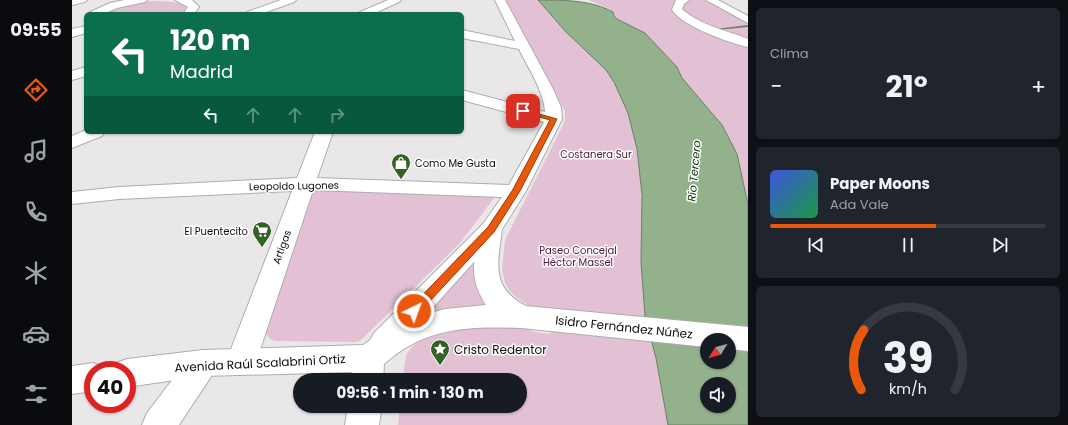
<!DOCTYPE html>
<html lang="es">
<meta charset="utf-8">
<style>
body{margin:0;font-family:Poppins,sans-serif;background:#20242c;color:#f1f3f6;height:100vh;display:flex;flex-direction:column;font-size:15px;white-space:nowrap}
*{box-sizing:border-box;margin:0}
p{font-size:13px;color:#9ea1a6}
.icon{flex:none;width:22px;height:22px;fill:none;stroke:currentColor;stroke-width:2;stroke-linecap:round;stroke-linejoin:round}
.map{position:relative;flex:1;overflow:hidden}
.sheet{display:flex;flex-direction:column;gap:8px;padding:8px;background:#0d0f14;width:320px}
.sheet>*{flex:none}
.guide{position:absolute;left:12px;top:12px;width:380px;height:122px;border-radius:6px;box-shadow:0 1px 3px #0004;background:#0b6e4f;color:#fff;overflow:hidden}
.needle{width:26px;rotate:233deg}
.buttons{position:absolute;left:628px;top:333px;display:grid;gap:8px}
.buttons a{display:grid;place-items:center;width:36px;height:36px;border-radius:50%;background:#171b24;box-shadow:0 1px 3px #0004;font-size:20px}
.speed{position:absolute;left:12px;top:361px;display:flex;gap:8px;font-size:20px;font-weight:700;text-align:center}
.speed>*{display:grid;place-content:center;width:52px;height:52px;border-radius:50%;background:#171b24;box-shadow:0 1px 3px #0004;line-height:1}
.speed .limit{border:6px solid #d22;background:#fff;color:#111}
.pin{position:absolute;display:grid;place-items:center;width:34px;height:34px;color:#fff;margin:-17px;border-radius:8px;box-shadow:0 2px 6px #0006}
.me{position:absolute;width:44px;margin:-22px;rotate:42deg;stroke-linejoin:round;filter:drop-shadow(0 0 3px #0008)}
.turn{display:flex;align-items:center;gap:14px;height:84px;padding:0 20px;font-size:18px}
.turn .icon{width:52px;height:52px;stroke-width:2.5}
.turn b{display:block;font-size:28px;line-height:34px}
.lanes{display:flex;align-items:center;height:38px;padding:0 20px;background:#0003;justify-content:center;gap:20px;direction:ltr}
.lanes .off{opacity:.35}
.big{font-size:30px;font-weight:700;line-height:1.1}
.sheet .widget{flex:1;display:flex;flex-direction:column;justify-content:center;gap:6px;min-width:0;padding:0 14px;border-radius:6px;background:#20242c}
.sheet .dial{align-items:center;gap:0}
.dial svg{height:104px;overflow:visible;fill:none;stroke:#363941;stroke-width:7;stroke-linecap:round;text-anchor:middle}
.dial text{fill:#f1f3f6;stroke:none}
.song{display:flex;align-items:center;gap:12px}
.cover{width:48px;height:48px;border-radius:6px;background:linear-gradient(135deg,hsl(230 70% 55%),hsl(140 70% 35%))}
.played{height:4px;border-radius:2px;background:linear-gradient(90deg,#ea580c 60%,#363941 60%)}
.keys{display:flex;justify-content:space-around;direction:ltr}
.heat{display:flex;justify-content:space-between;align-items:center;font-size:22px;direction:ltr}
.trip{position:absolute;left:221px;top:373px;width:234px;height:40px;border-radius:20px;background:#171b24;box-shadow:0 1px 3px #0004;font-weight:700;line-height:40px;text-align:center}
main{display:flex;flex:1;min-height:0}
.tab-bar{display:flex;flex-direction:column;width:72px;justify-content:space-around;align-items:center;background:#090b0e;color:#9ea1a6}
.tab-bar .icon{width:28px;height:28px}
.tab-bar .selected{color:#ea580c}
.tab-bar b{font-size:18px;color:#f1f3f6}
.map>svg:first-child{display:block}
</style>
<main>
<nav class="tab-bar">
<b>09:55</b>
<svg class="icon selected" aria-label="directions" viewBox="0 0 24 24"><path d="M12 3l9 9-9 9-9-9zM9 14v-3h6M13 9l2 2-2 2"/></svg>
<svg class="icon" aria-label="music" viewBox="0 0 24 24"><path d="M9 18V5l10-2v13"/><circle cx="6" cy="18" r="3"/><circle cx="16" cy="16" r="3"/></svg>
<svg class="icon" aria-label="phone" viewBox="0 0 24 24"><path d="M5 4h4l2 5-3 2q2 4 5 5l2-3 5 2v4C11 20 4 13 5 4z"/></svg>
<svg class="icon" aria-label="climate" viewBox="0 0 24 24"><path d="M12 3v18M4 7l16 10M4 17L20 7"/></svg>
<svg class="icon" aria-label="car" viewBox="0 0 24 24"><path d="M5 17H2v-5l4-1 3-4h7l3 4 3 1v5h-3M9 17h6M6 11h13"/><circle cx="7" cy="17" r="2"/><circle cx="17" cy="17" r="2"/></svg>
<svg class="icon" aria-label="filters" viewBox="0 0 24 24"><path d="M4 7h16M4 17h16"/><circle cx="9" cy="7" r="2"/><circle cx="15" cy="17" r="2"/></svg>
</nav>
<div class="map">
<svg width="676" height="425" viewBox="0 0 676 425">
<rect width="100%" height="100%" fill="#eae7e9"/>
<g fill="#e2c1d4">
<path d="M433,0H466C478,15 491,30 505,43C515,52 526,60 534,70C555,97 564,138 568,171L575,323L461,309L444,297L437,290L433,283L430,269L433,240L491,125L493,120V111Z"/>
<polygon points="517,0 633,0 676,23 676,204 672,183 650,125 610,78 605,67 573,33 545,19 537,9"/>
<path d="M74,1C85,1 106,0 114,7L113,11L108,14H30L38,9Z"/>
<polygon points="248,189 420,196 422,198 388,243 288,341 283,342 203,341 198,339 193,332 239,193"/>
<polygon points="408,254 422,306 359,314 358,310 392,274"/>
<path d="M418,326H445L463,332L478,334V333L486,330L579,339L584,358L596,425H326L328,406H448V380H331C332,371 332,360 336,352C348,332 396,329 418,326Z"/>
</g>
<path fill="#93b18b" stroke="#6a7f65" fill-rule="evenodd" d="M466,0C492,0 519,0 541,12L542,16L545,19L573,33L605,67L610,78L650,125L665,154L676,204V425H596L584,358L573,316L569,262L570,195L565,149L556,113L542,82L534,70L493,31ZM635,340H657V362H635ZM635,384H657V406H635Z"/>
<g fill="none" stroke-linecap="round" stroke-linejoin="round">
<polygon fill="#6a7f65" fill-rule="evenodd" points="676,25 676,27 645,30 643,29"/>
<defs>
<g id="minor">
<polygon points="0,0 15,0 13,2 0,5"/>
<polygon points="53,0 75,0 73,2 45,8 31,14 17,14 18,12 38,3"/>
<polygon points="103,0 120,0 127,7 122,14 111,14 116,7"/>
<polygon points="209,0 224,0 222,2 189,14 174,14 175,12"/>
<polygon points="316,0 329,0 327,2 301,14 287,14 288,12"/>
<path d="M423,0H433L481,89L489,107L490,119L454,191L427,234L322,351L312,354L302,351L297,342L302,333L411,224L430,197L241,190L184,362L180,371L169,375L158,371L154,362L220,191L47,199L0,204V192L47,187L225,178L243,132H261L245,178L437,185L472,122L390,100V90L473,112C472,91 456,68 447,49L390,38V30L443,41Z"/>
<path d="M604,0H617L612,4L610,9C629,26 654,30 676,39V47C655,42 612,27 600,10Z"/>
<polygon points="634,0 646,0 676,16 676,23"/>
<polygon points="14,26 14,33 0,37 0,29"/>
<polygon points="14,67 14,76 0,80 0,71"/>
<polygon points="14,130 14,132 33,132 30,136 0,148 0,136"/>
<polygon points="131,350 142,354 146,363 142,372 107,425 70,425 75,413 120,354"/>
</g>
<g id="major">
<path d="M419,221L427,224L430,229C426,264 418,287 454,306L676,327V351L657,349V340H635V347L449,328C397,326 353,327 312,364L311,380H279L280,372L131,376L55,387V370H41L44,363L55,359L131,350L291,345L314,329L343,317L373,309L414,305C396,277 402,260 408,229L411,224Z"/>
<polygon points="21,363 32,367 33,370 21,370 21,391 0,394 0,366"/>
<polygon points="276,406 310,406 307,425 273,425"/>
</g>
</defs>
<use href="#minor" stroke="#b0acae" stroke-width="2"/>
<use href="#major" stroke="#b0acae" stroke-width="2"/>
<use href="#minor" fill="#fff" fill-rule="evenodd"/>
<use href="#major" fill="#fff" fill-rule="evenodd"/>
</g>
<polygon fill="#ea580c" stroke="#983908" points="449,109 485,119 448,191 422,232 346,314 342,315 338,314 337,311 338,308 416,227 440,191 478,120 449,112"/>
<defs>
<symbol id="shop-pin" viewBox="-11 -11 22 30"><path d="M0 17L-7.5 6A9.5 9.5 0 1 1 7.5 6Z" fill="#336324" stroke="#fff"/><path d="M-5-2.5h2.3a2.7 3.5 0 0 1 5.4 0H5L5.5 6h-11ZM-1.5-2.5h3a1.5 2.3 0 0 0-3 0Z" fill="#fff"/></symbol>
<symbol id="supermarket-pin" viewBox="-11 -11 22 30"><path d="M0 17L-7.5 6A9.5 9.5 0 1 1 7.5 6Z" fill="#336324" stroke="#fff"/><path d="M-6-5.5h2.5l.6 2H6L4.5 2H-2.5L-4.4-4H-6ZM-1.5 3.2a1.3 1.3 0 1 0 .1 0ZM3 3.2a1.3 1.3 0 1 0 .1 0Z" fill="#fff"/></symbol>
<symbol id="sight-pin" viewBox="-11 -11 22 30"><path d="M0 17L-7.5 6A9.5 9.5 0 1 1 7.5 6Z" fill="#336324" stroke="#fff"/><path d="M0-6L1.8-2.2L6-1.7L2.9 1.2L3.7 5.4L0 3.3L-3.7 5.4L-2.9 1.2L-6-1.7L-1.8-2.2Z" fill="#fff"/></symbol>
</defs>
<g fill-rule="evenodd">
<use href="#shop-pin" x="318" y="152" width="22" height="30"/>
<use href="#supermarket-pin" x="179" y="220" width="22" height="30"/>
<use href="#sight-pin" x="357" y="338" width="22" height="30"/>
</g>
<g text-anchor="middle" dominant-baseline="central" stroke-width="3" stroke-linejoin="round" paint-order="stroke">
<g font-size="10" fill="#4b163a" stroke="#fff">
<text x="524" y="154">Costanera Sur</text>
<text x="506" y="250">Paseo Concejal<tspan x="506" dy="12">Héctor Massel</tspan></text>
</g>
<g font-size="10" fill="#0c0b0b" stroke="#fff" text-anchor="start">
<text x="343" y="163">Como Me Gusta</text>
<text x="176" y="231" text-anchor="end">El Puentecito</text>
</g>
<g font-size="10" fill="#0c0b0b" stroke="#fff">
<text transform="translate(222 186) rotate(-1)">Leopoldo Lugones</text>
<text transform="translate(210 247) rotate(-70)">Artigas</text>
</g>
<g font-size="11" font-style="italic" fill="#0b3300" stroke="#fff">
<text transform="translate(622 171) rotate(-85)">Río Tercero</text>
</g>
<g font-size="12" fill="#0c0b0b" stroke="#fff">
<text transform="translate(552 327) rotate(6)">Isidro Fernández Núñez</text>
<text transform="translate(188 363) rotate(-3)">Avenida Raúl Scalabrini Ortiz</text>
</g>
<g font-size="12" fill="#0c0b0b" stroke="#fff" text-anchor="start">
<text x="382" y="349">Cristo Redentor</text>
</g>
</g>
</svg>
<div class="buttons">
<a><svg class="needle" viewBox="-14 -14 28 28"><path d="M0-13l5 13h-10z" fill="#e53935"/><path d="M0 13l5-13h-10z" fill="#9ea1a6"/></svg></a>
<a><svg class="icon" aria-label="sound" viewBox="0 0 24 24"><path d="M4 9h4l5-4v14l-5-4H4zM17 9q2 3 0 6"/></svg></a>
</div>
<div class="speed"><div class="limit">40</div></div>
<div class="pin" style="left:451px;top:111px;background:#d93025"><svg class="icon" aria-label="arrive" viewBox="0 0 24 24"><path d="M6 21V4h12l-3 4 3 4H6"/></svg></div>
<svg class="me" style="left:342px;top:311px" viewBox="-20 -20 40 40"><circle r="17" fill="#ea580c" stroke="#fff" stroke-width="3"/><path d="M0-11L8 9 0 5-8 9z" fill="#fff"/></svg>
<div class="trip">09:56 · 1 min · 130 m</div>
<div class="guide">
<div class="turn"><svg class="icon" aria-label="left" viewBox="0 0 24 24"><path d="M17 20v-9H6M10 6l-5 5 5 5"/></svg><div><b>120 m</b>Madrid</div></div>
<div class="lanes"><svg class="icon" aria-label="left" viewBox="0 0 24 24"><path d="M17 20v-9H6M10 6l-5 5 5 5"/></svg><svg class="icon off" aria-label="ahead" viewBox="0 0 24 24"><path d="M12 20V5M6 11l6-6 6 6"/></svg><svg class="icon off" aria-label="ahead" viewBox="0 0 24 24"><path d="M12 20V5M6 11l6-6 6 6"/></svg><svg class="icon off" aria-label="right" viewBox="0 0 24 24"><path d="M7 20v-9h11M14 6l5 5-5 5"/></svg></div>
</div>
</div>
<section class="sheet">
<div class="widget"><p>Clima</p>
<div class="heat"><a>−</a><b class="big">21°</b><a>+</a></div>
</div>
<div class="widget">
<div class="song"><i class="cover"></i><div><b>Paper Moons</b><p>Ada Vale</p></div></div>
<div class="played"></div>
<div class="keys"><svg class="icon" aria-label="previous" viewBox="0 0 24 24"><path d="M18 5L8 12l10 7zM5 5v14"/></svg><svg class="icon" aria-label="pause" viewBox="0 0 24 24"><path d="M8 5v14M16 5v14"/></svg><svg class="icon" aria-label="next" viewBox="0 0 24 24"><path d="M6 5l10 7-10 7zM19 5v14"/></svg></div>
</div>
<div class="widget dial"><svg viewBox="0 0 100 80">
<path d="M14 69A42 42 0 1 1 86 69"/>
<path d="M14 69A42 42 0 0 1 16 23" stroke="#ea580c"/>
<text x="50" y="56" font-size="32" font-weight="700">39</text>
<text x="50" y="72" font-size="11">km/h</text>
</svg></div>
</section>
</main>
